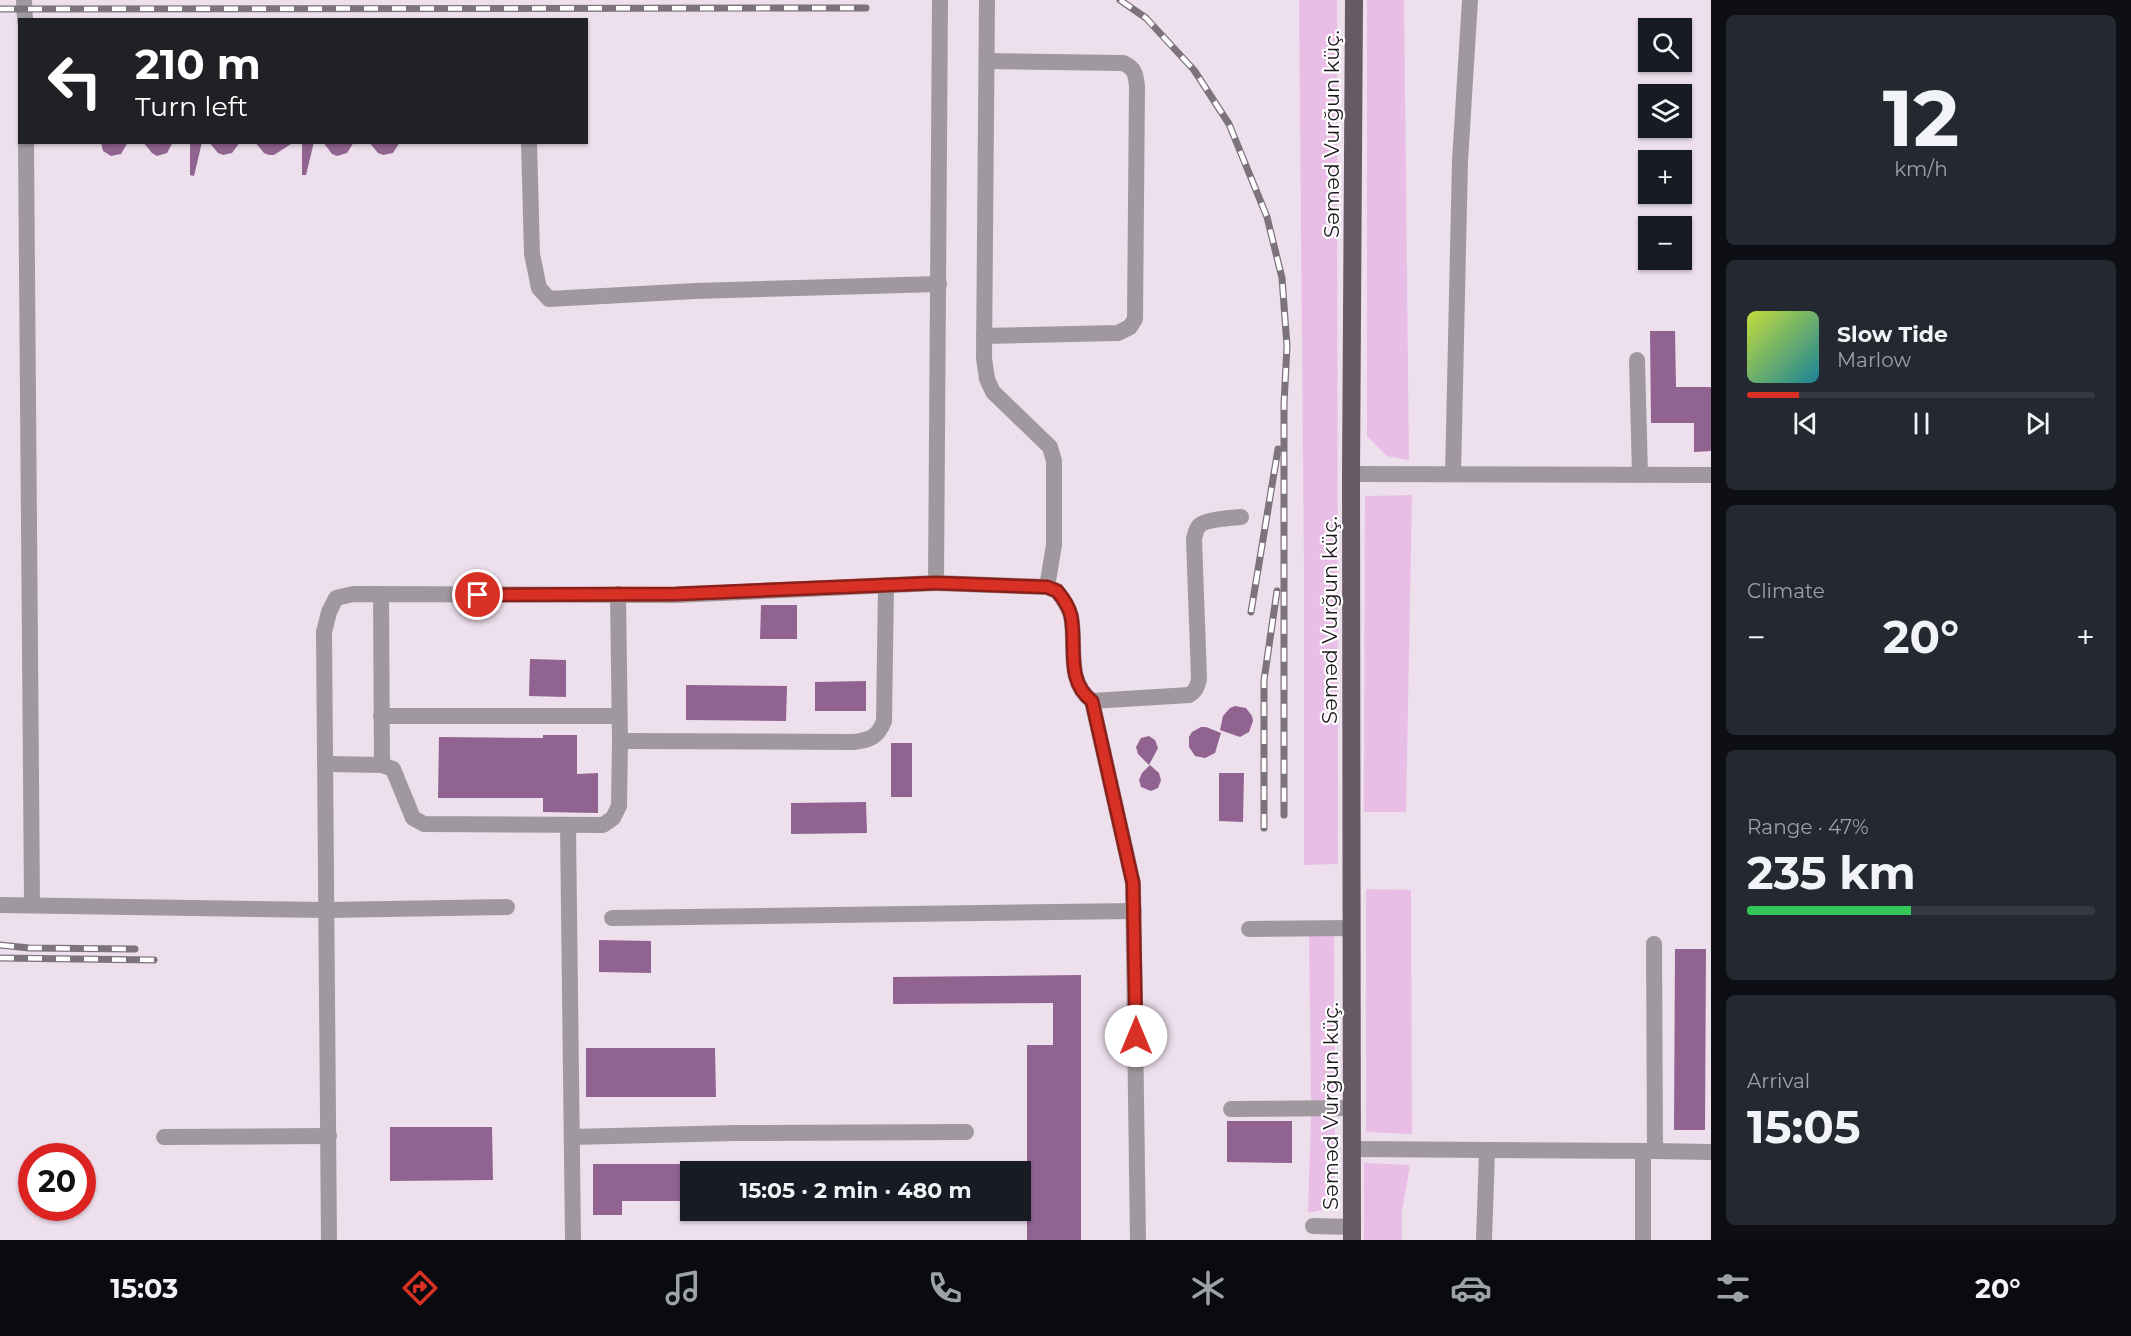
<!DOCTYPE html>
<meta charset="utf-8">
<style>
body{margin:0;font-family:Montserrat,sans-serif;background:#242831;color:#f1f3f6;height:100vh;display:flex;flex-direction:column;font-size:22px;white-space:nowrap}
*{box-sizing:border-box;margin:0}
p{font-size:20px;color:#9ea1a6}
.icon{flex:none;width:33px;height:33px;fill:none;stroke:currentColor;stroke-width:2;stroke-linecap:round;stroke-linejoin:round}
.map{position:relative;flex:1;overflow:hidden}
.drawer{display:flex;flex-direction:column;gap:15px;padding:15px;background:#0d0f14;width:420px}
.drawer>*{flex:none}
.top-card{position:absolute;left:18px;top:18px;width:570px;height:126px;border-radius:0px;box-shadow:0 2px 4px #0004;background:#202124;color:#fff;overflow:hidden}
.controls{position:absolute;left:1638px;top:18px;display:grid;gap:12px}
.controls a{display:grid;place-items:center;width:54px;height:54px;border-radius:0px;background:#171b24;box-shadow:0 2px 4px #0004;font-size:30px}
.speed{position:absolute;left:18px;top:1143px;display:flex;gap:12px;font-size:30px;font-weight:700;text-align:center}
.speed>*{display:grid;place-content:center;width:78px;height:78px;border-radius:50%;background:#171b24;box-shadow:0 2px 4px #0004;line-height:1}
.speed .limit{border:9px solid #d22;background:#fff;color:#111}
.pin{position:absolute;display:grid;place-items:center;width:51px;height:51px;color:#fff;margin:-26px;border:3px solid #fff;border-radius:50%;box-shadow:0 2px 6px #0007}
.me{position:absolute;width:66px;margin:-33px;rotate:0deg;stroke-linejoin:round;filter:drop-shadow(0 0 4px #0008)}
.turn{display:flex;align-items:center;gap:21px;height:126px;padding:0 18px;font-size:27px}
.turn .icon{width:78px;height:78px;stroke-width:2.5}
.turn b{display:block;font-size:42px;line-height:51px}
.big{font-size:45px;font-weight:700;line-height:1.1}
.drawer .tile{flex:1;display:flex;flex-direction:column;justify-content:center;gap:9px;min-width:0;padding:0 21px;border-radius:9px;background:#242831}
.drawer .dial{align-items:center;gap:0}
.dial b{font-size:78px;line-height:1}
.song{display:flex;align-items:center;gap:18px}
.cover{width:72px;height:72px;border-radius:9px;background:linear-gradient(135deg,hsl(70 70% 55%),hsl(190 70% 35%))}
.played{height:6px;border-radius:3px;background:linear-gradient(90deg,#d93025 15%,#363941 15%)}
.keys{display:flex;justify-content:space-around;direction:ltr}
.heat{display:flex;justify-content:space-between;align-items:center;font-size:33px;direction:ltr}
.charge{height:9px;border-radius:4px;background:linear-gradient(90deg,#34c759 47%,#363941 0)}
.trip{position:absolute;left:680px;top:1161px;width:351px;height:60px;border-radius:0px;background:#171b24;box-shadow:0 2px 4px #0004;font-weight:700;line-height:60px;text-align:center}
.tab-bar{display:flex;height:96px;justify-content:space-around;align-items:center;background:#090b0e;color:#9ea1a6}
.tab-bar .icon{width:42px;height:42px}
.tab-bar .active{color:#d93025}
.tab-bar b{font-size:27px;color:#f1f3f6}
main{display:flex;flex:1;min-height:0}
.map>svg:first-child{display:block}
</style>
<main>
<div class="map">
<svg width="1711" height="1240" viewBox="0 0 1711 1240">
<rect width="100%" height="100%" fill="#eedfed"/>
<g fill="#e8bee6">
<polygon points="1299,0 1337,0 1338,864 1304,865 1304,576"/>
<polygon points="1367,0 1404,0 1409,460 1387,456 1367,436"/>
<polygon points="1412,495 1406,812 1364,812 1365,496"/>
<polygon points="1366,889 1411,890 1412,1134 1366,1132"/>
<polygon points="1309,935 1334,936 1335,1101 1311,1101"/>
<polygon points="1335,1114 1334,1207 1308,1213 1311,1115"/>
<polygon points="1364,1163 1410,1165 1402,1211 1402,1240 1364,1240"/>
</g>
<g fill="#906390">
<polygon points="101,142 128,142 121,154 111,156 103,151"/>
<polygon points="143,142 173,142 167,153 157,156 152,153"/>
<polygon points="190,142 202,142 194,176 190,175"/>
<polygon points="209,142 240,142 232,153 223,155 218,153"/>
<polygon points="255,142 294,142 274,155 269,155 264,153"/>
<polygon points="302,142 314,142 306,175 302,175"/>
<polygon points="323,142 354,142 347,153 337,156 332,154"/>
<polygon points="369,142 400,142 393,153 383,155 378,153"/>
<polygon points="1650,331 1675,331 1676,387 1711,387 1711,451 1694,452 1694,423 1651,423"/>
<polygon points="761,605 797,605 797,639 760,639"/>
<polygon points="530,659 566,660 566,697 529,696"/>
<polygon points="866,681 866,711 815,711 815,682"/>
<polygon points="686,685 787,686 786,721 686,720"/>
<polygon points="1235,706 1246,708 1252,716 1253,721 1249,732 1240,737 1220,730 1223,716 1230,708"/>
<polygon points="1201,727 1206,727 1221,733 1215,753 1205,758 1195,756 1189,747 1189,737 1192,732"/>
<polygon points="543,735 577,735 577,774 598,773 598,813 543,812 543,798 438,798 439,737 543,738"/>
<polygon points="1149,736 1155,740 1158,748 1149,765 1138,754 1136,747 1141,738"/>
<rect x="891" y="743" width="21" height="54"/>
<polygon points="1150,765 1159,773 1161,780 1158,788 1151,791 1141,787 1139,780 1142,773"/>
<polygon points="1219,773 1244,773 1243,822 1219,821"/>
<polygon points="866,802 867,833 791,834 791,803"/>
<polygon points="599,940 651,941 651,973 599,972"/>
<polygon points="1675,949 1706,949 1705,1130 1674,1130"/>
<polygon points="1081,975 1081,1240 1027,1240 1027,1045 1053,1045 1053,1003 893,1004 893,977"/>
<polygon points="586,1048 715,1048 716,1097 586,1097"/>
<polygon points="1227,1121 1292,1121 1292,1163 1227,1162"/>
<polygon points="390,1127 492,1127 493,1180 390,1181"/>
<polygon points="593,1164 690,1164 690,1201 622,1201 622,1215 593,1215"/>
</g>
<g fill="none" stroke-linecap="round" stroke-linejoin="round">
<g stroke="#9f999f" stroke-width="16">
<polyline points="24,0 25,20"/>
<path d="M940,0L936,583L1047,587L1057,591C1063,599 1069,607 1071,616C1077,645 1065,681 1092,701L1189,695C1196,691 1197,687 1199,679L1194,539C1195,535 1196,528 1200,525C1207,519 1232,518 1241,517"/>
<polyline points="987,0 984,358 987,379 993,392 1050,447 1054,461 1054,545 1047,587"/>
<polyline points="26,142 32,905"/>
<polyline points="529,142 532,254 539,288 549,299 695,291 939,284"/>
<path d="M984,336L1118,333L1130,327L1135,319L1137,87C1136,75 1135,68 1123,63L987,61"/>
<polyline points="1637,360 1640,475"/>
<polyline points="1351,474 1711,475"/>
<polyline points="1453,474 1460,161 1470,0"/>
<polyline points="381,594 382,765"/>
<polyline points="1092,701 1133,883 1138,1240"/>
<polyline points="381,716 619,716"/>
<path d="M620,741L854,742C870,740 878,737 884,721L886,585"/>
<polyline points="326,764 382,765 393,769 413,818 424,824 603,825 613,818 619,806 620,741 618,594"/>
<polyline points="568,826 573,1240"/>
<polyline points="0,905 327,910 507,907"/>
<polyline points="612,918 1134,911"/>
<polyline points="1249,929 1352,928"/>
<polyline points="1231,1109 1352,1108"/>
<polyline points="164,1137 329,1136"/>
<polyline points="572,1137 736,1133 966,1132"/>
<polyline points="1352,1149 1655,1151 1654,944"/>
<polyline points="1643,1151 1643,1240"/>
<polyline points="1655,1151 1711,1152"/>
<polyline points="1313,1226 1352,1227"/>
<polyline points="329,1240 324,632 329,612 336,598 353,594 676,595 936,583"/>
<polyline points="1484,1240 1487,1151"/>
</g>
<polyline stroke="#665b65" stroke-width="18" points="1352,1240 1351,474 1354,0"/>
<defs>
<g id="rail">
<polyline points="1120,0 1146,18 1194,70 1229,124 1267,217 1282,278 1287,346 1284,404 1284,815"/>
<polyline points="0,9 866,8"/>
<polyline points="1251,612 1278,449"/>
<polyline points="1264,828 1264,680 1277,591"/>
<polyline points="0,945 29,948 135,949"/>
<polyline points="0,958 154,960"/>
</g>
</defs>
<use href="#rail" stroke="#7c737c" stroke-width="7"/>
<use href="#rail" stroke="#fff" stroke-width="4.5" stroke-dasharray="14" stroke-linecap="butt"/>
</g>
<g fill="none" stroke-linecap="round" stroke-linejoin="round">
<defs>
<path id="route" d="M478,595L676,594L936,583L1047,587L1057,591C1063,598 1069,607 1071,616C1077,645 1065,681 1092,701L1133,883L1136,1036"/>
</defs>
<use href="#route" stroke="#8d1f18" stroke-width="15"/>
<use href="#route" stroke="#d93025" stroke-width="10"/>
</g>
<g text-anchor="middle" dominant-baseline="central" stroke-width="4.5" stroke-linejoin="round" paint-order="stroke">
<g font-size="21" fill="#1d181d" stroke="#fff">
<text transform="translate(1331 134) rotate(-90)">Səməd Vurğun küç.</text>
<text transform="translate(1329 620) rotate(-90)">Səməd Vurğun küç.</text>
<text transform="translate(1330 1106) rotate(-90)">Səməd Vurğun küç.</text>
</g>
</g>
</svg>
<div class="controls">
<a><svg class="icon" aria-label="search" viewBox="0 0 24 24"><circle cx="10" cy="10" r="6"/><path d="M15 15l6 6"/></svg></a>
<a><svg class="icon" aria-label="layers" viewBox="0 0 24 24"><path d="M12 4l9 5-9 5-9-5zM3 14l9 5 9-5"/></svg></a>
<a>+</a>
<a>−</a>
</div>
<div class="speed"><div class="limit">20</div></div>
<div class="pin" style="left:478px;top:595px;background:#d93025"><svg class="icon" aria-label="arrive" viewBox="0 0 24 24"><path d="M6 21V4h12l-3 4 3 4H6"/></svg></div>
<svg class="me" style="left:1136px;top:1036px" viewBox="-20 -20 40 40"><circle r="19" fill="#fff"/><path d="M0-13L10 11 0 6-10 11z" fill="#d93025"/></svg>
<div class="trip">15:05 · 2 min · 480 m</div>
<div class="top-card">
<div class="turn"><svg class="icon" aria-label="left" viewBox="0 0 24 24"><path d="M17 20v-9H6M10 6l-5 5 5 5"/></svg><div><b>210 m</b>Turn left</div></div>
</div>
</div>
<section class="drawer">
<div class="tile dial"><b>12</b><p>km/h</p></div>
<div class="tile">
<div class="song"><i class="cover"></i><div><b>Slow Tide</b><p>Marlow</p></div></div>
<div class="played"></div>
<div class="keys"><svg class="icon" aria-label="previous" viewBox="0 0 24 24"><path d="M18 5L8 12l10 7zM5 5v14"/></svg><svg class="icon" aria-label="pause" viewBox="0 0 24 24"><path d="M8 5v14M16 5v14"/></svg><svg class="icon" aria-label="next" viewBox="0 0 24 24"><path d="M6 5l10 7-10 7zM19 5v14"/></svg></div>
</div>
<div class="tile"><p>Climate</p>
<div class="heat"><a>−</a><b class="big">20°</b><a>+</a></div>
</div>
<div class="tile"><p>Range · 47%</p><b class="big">235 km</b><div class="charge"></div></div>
<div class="tile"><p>Arrival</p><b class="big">15:05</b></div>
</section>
</main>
<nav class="tab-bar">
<b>15:03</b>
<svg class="icon active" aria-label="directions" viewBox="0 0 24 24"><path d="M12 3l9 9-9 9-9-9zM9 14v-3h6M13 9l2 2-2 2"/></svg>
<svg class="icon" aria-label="music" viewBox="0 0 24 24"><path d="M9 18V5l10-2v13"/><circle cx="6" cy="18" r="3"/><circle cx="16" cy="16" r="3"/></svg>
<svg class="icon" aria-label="phone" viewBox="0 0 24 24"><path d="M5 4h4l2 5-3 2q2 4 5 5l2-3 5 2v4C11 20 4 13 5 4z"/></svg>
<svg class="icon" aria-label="climate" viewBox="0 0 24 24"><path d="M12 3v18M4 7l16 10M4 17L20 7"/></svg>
<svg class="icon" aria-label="car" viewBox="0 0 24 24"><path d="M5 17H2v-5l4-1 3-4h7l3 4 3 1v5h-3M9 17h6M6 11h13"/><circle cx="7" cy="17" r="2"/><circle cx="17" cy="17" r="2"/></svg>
<svg class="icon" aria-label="filters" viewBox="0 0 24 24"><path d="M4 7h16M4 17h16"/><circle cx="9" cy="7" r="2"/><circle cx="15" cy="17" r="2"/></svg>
<b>20°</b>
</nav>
